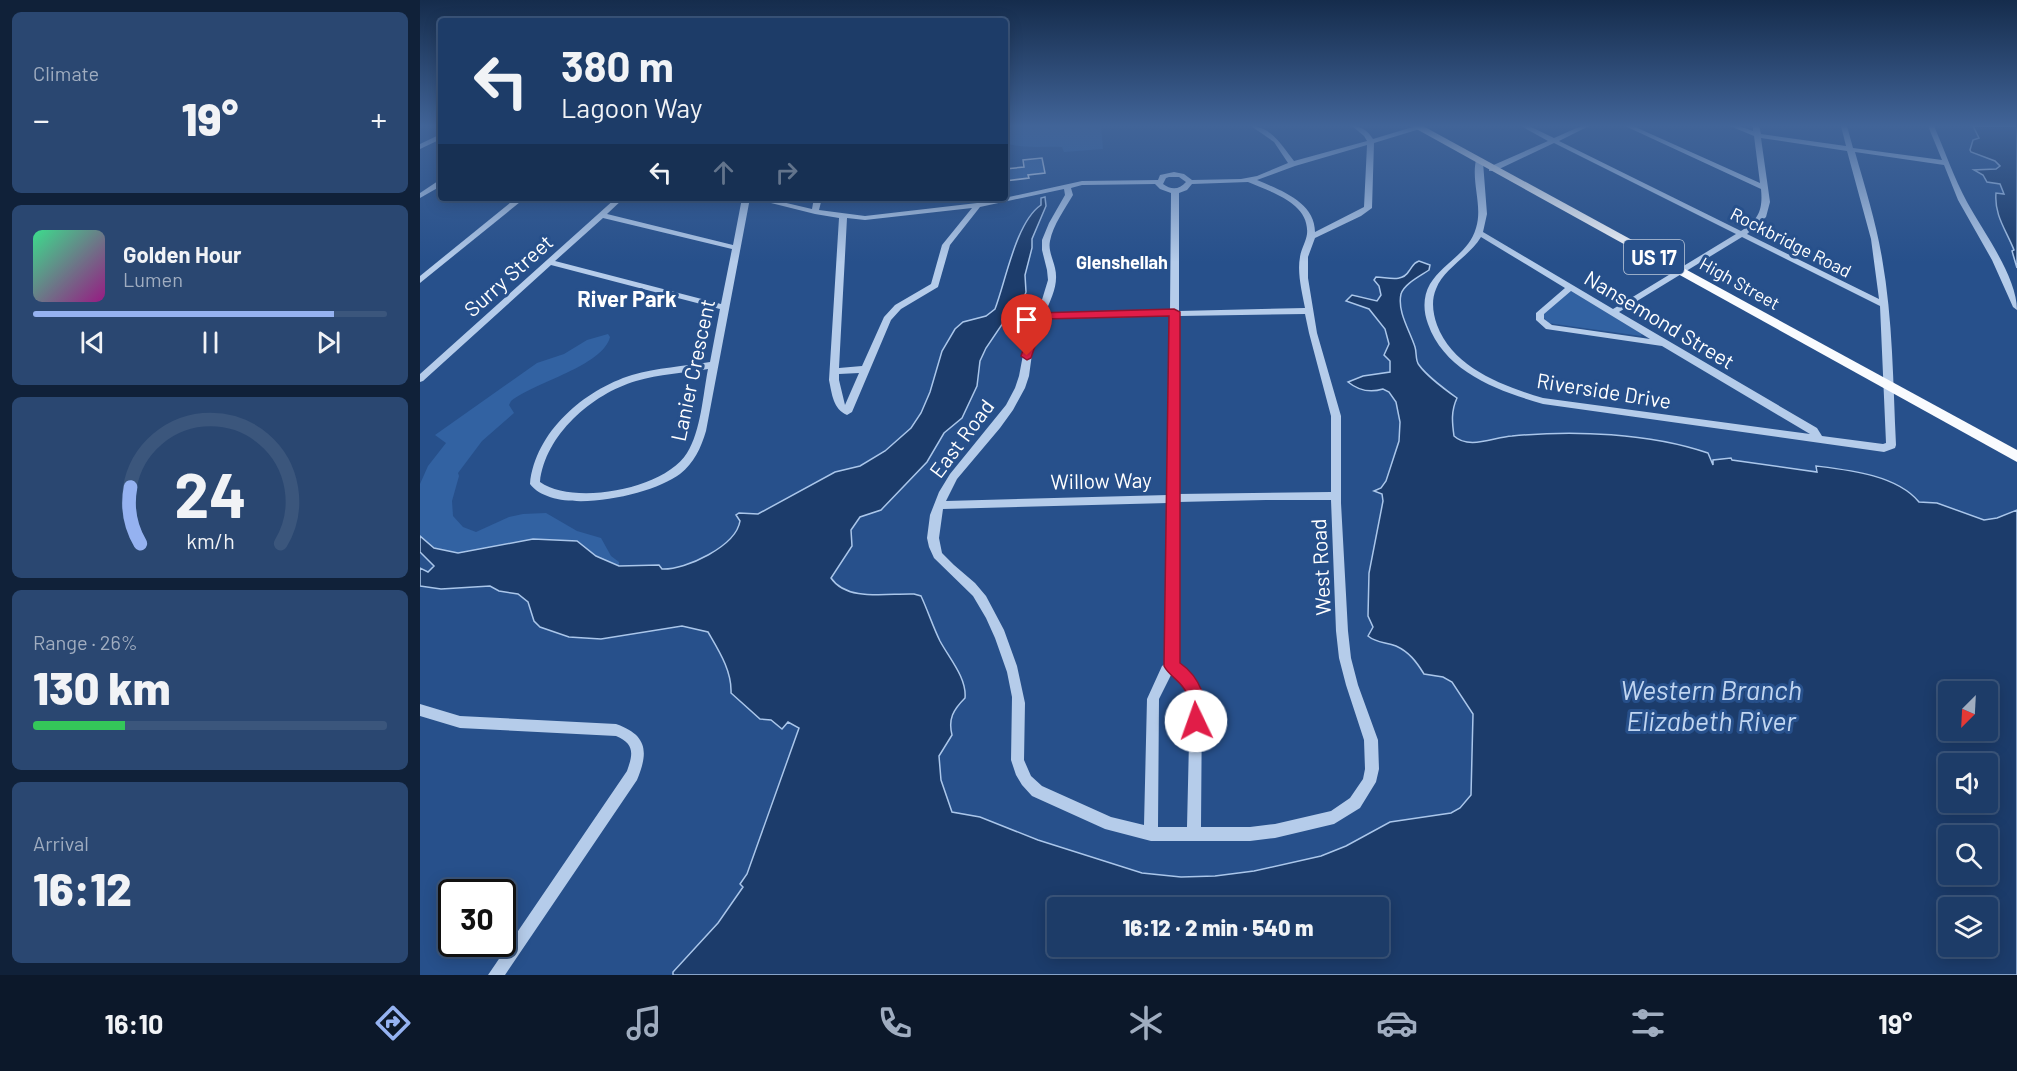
<!DOCTYPE html>
<meta charset="utf-8">
<style>
body{margin:0;font-family:Barlow,sans-serif;background:#2a4771;color:#f1f3f6;height:100vh;display:flex;flex-direction:column;font-size:22px;white-space:nowrap}
*{box-sizing:border-box;margin:0}
p{font-size:20px;color:#a0adc0}
.icon{flex:none;width:33px;height:33px;fill:none;stroke:currentColor;stroke-width:2;stroke-linecap:round;stroke-linejoin:round}
.map{position:relative;flex:1;overflow:hidden}
.side{display:flex;flex-direction:column;gap:12px;padding:12px;background:#102139;width:420px}
.side>*{flex:none}
.banner{position:absolute;left:18px;top:18px;width:570px;height:183px;border-radius:6px;box-shadow:0 3px 15px #0003,0 0 0 2px #3b567c;background:#1d3c68;color:#f1f3f6;overflow:hidden}
.needle{width:39px;rotate:204deg}
.tools{position:absolute;left:1518px;top:681px;display:grid;gap:12px}
.tools a{display:grid;place-items:center;width:60px;height:60px;border-radius:6px;background:#1d3c68;box-shadow:0 3px 15px #0003,0 0 0 2px #3b567c;font-size:30px}
.speed{position:absolute;left:18px;top:879px;display:flex;gap:12px;font-size:30px;font-weight:700;text-align:center}
.speed>*{display:grid;place-content:center;width:78px;height:78px;border-radius:50%;background:#1d3c68;box-shadow:0 3px 15px #0003,0 0 0 2px #3b567c;line-height:1}
.speed .limit{border:3px solid #111;border-radius:9px;background:#fff;color:#111}
.pin{position:absolute;display:grid;place-items:center;width:51px;height:51px;color:#fff;margin:-62px -26px;border-radius:50% 50% 50% 0;rotate:-45deg;box-shadow:0 0 6px #0007}
.pin .icon{rotate:45deg}
.me{position:absolute;width:66px;margin:-33px;rotate:357deg;stroke-linejoin:round;filter:drop-shadow(0 0 4px #0008)}
.turn{display:flex;align-items:center;gap:21px;height:126px;padding:0 24px;font-size:27px}
.turn .icon{width:78px;height:78px;stroke-width:2.5}
.turn b{display:block;font-size:42px;line-height:51px}
.lanes{display:flex;align-items:center;height:57px;padding:0 24px;background:#0003;justify-content:center;gap:30px;direction:ltr}
.lanes .off{opacity:.35}
.big{font-size:45px;font-weight:800;line-height:1.1}
.side .card{flex:1;display:flex;flex-direction:column;justify-content:center;gap:9px;min-width:0;padding:0 21px;border-radius:9px;background:#2a4771}
.side .dial{align-items:center;gap:0}
.dial svg{height:156px;overflow:visible;fill:none;stroke:#3b567c;stroke-width:7;stroke-linecap:round;text-anchor:middle}
.dial text{fill:#f1f3f6;stroke:none}
.song{display:flex;align-items:center;gap:18px}
.cover{width:72px;height:72px;border-radius:9px;background:linear-gradient(135deg,hsl(150 70% 55%),hsl(310 70% 35%))}
.played{height:6px;border-radius:3px;background:linear-gradient(90deg,#95b2f1 85%,#3b567c 85%)}
.keys{display:flex;justify-content:space-around;direction:ltr}
.heat{display:flex;justify-content:space-between;align-items:center;font-size:33px;direction:ltr}
.charge{height:9px;border-radius:4px;background:linear-gradient(90deg,#34c759 26%,#3b567c 0)}
.trip{position:absolute;left:627px;top:897px;width:342px;height:60px;border-radius:6px;background:#1d3c68;box-shadow:0 3px 15px #0003,0 0 0 2px #3b567c;font-weight:800;line-height:60px;text-align:center}
.tabs{display:flex;height:96px;justify-content:space-around;align-items:center;background:#0c182a;color:#a0adc0}
.tabs .icon{width:42px;height:42px}
.tabs .current{color:#95b2f1}
.tabs b{font-size:27px;color:#f1f3f6}
main{display:flex;flex:1;min-height:0}
.map>svg:first-child{display:block}
</style>
<main>
<section class="side">
<div class="card"><p>Climate</p>
<div class="heat"><a>−</a><b class="big">19°</b><a>+</a></div>
</div>
<div class="card">
<div class="song"><i class="cover"></i><div><b>Golden Hour</b><p>Lumen</p></div></div>
<div class="played"></div>
<div class="keys"><svg class="icon" aria-label="previous" viewBox="0 0 24 24"><path d="M18 5L8 12l10 7zM5 5v14"/></svg><svg class="icon" aria-label="pause" viewBox="0 0 24 24"><path d="M8 5v14M16 5v14"/></svg><svg class="icon" aria-label="next" viewBox="0 0 24 24"><path d="M6 5l10 7-10 7zM19 5v14"/></svg></div>
</div>
<div class="card dial"><svg viewBox="0 0 100 80">
<path d="M14 69A42 42 0 1 1 86 69"/>
<path d="M14 69A42 42 0 0 1 9 40" stroke="#95b2f1"/>
<text x="50" y="56" font-size="32" font-weight="700">24</text>
<text x="50" y="72" font-size="11">km/h</text>
</svg></div>
<div class="card"><p>Range · 26%</p><b class="big">130 km</b><div class="charge"></div></div>
<div class="card"><p>Arrival</p><b class="big">16:12</b></div>
</section>
<div class="map">
<svg width="1597" height="975" viewBox="0 0 1597 975">
<rect width="100%" height="100%" fill="#27508b"/>
<g fill="#3262a2">
<path d="M585,126H681L683,149L644,152L642,147C623,146 603,149 585,143Z"/>
<polygon points="1151,291 1222,334 1221,336 1128,323 1124,318 1124,313"/>
<path d="M188,334L190,337C183,366 115,382 91,401L89,405L94,413L62,441L38,473L39,476L32,501L33,516L43,527L56,532L89,517L103,514L126,513L157,531L181,538L191,556L199,562V566L176,556L157,541L148,542L125,539L37,553L14,548L0,536V484L8,466L26,443L15,435L117,363L144,354L167,340Z"/>
</g>
<g fill="#1c3c6b" stroke="#aac6ea" stroke-width="1.5" fill-rule="evenodd">
<path d="M1553,126H1597V268L1592,251L1594,250C1586,230 1574,215 1576,193L1584,194L1580,184L1567,182L1563,175L1554,170L1576,169L1580,166L1575,161L1551,152L1550,150L1553,140L1559,138Z"/>
<path d="M625,197L626,206L612,239V248L605,275L606,292L601,305L589,314L566,348L560,361L557,386L542,418L524,433L507,462L461,510L440,517L431,530L432,546L411,578C427,602 468,593 494,594L501,596C508,611 513,627 520,641C529,658 547,678 545,698C533,710 528,719 532,735L519,756L521,780L532,812L560,817L618,840L722,873L761,877L795,876L834,871L901,856L926,846L970,822L1031,813L1040,808L1051,795L1053,714L1032,682L1023,677L1004,674C996,661 989,652 976,646C966,642 956,643 948,636L953,627L948,616L949,573L963,501L962,494L954,491L961,488L966,481L979,441L980,422L976,402L969,392L963,389C950,393 939,391 928,382L943,376L970,372V361L964,355L969,344L965,329L949,309L926,301L932,295L957,301L961,295L959,286L954,280L956,277C967,277 982,283 989,271C993,266 993,263 999,261L1010,265L1009,270C1000,276 984,284 981,294C977,312 990,331 995,347C997,353 995,360 999,365C1006,375 1027,391 1037,398C1031,411 1032,422 1034,436C1049,450 1074,437 1092,436C1154,430 1229,433 1288,453L1293,465V460L1311,458L1312,460L1397,472L1396,466C1429,470 1477,475 1499,502L1517,503L1564,520L1577,518L1597,510V975H253V972L298,923L323,887L320,884L327,874L379,728L368,722L362,729L351,720L340,719L311,693C312,671 299,651 288,632L262,626L181,639L149,637L120,627L114,621L108,602L98,594L79,591L70,586L21,589L0,586V568L8,572L14,566L0,552V536L14,548L38,553L113,539L157,541L176,556L199,566L239,565L242,569C266,570 316,546 320,521L316,515L319,513L338,514L415,472L440,466L465,451L491,428L501,413L510,392L522,351L535,329L543,322L566,316L575,309C586,280 596,222 621,205V198ZM1528,692H1568V730H1528ZM1528,764H1568V802H1528ZM1528,836H1568V874H1528ZM638,908H958V946H638ZM1528,908H1568V946H1528Z"/>
</g>
<polygon fill="#3867a7" stroke="#dae6f8" stroke-width="1.5" points="622,158 625,173 608,175 609,178 585,181 585,169 604,167 603,160"/>
<g fill="none" stroke-linecap="round" stroke-linejoin="round">
<g fill="#b5ccea" fill-rule="evenodd">
<path d="M831,126C851,126 863,147 874,161L947,141L944,136L932,126C941,126 948,131 953,139L996,126H1002L1003,128L954,143L952,208L941,216L895,238L888,257V278L897,333L921,416V503L928,631L931,658L938,685L958,740L959,769L956,782L940,808L914,824L855,838L830,841H731L685,829L612,796L602,785L596,775L591,760L592,697L587,672L575,638L566,618L553,596L514,558L509,547L507,538L510,515L519,492L530,474L586,405L595,388L599,376L606,339L621,303L628,280L627,270L622,250V240L629,223L645,195L644,189L560,207L530,245L518,287L481,309L471,320L432,412L427,415C413,409 412,394 409,380L419,218L395,214L331,198H345L392,209L394,198H402L399,210L445,216L566,202L662,181L738,180L740,175L754,172L764,174L772,180L821,179L837,176L868,163L854,142ZM947,145L944,207L895,232C895,202 860,190 837,180L875,166ZM749,177H759L766,182C759,190 751,190 743,184L746,178ZM828,182C851,192 890,203 887,234C886,242 881,249 880,257C877,273 882,292 885,308L759,311V193L767,190L772,184ZM735,184L740,189L751,193L750,311L625,313C631,299 639,284 635,268C633,259 628,250 630,241C633,225 645,209 653,195L651,188L662,185ZM552,208L522,245L511,284L475,305L464,317L442,366L419,368L427,218L445,220ZM885,314L889,333L911,416V492L758,494L759,316ZM750,316L748,495L526,501L537,479L580,428L593,410L605,388L609,376L614,339L623,319ZM439,373L425,405L419,380V374ZM846,500H911L916,631L919,658L926,685L944,740L945,769L943,779L930,798L911,811L855,824L830,827H781L782,699L768,670L758,663V502ZM748,503L746,663L742,666L727,699L724,825L691,817L622,786L611,776L604,760L605,703L597,666L584,630L566,596L555,583L534,565L522,553L519,538L523,509ZM752,673L760,678L770,699L767,827H738L739,699Z"/>
<path d="M1101,126H1109L1134,138L1161,126H1169L1139,141L1321,231C1339,220 1343,209 1341,189L1205,126H1213L1340,183L1334,136L1310,126H1319L1333,131V126H1339L1341,134L1426,146L1421,126H1427L1433,148L1522,160L1508,126H1514C1525,151 1534,178 1547,202C1563,231 1597,277 1597,310L1593,307L1572,260L1538,200L1524,165L1435,152C1445,187 1456,222 1462,258C1473,320 1473,383 1476,445L1475,448L1464,452L1123,404C1078,391 1025,372 1008,324C1003,311 1003,296 1010,284C1023,263 1049,253 1056,228C1063,206 1051,182 1056,160L1063,162L1067,214L1063,232L1193,309L1316,234L1134,143L1075,171H1069V167L1128,141ZM1341,138L1427,151L1451,239L1459,299L1327,234L1346,217L1350,202ZM1061,237L1145,288L1116,313V320L1126,329L1242,346L1390,434L1123,398C1083,386 1033,368 1017,325C1013,313 1011,301 1016,289C1024,268 1049,257 1061,237ZM1322,237L1460,306L1466,443L1463,444L1402,436L1397,428L1199,312ZM1151,291L1230,339L1132,325L1124,319V314Z"/>
<polygon points="21,134 21,139 0,149 0,144"/>
<polygon points="18,181 21,181 21,186 0,198 0,193"/>
<polygon points="96,198 105,198 0,283 0,276"/>
<path d="M196,198H204L187,214L313,245L322,198H330L286,431C281,448 274,463 260,474C231,496 135,517 110,484C115,432 164,390 212,375C237,368 264,366 290,362L300,309L131,265L3,381L0,382V374ZM183,218L312,249L301,304L135,261ZM288,369C283,394 281,431 267,453C245,489 154,506 120,482C125,435 172,394 216,381C239,374 264,373 288,369Z"/>
<path d="M0,704L40,716L196,724C227,735 229,751 217,780L85,975H68L207,771C213,754 215,744 196,736L40,728L0,716Z"/>
</g>
<polygon fill="#f9fbfe" fill-rule="evenodd" points="991,126 1003,126 1597,450 1597,462"/>
</g>
<linearGradient id="sky" x2="0" y2="1"><stop stop-color="#152c4c"/><stop offset="0.48" stop-color="#416498"/><stop offset="1" stop-color="#416498" stop-opacity="0"/></linearGradient>
<rect width="1597" height="262" fill="url(#sky)"/>
<path fill="#e11d48" stroke="#92132f" stroke-width="1.5" d="M754,309L760,312V663C779,676 792,704 782,726L776,729L770,726C765,715 771,703 766,692C761,681 749,676 744,666L749,316L624,319L611,358L607,360L601,356L616,313Z"/>
<g text-anchor="middle" dominant-baseline="central" stroke-width="6" stroke-linejoin="round" paint-order="stroke">
<g font-size="18" fill="#fff" stroke="#27508b">
<text transform="translate(1371 242) rotate(27)">Rockbridge Road</text>
<text transform="translate(1320 283) rotate(29)">High Street</text>
</g>
<g font-size="18" font-weight="bold" fill="#fff" stroke="#27508b">
<text x="702" y="262">Glenshellah</text>
</g>
<rect fill="#27508b" stroke="#becadc" stroke-width="1.5" x="1204" y="240" width="60" height="34" rx="4.5"/>
<g font-size="20" font-weight="bold" fill="#fff">
<text x="1234" y="257">US 17</text>
</g>
<g font-size="21" fill="#fff" stroke="#27508b">
<text transform="translate(88 275) rotate(-42)">Surry Street</text>
<text transform="translate(1240 319) rotate(31)">Nansemond Street</text>
<text transform="translate(272 370) rotate(-78)">Lanier Crescent</text>
<text transform="translate(1184 390) rotate(9)">Riverside Drive</text>
<text transform="translate(541 438) rotate(-53)">East Road</text>
<text transform="translate(681 480) rotate(-1)">Willow Way</text>
<text transform="translate(900 567) rotate(-93)">West Road</text>
</g>
<g font-size="22" font-weight="bold" fill="#fff" stroke="#27508b">
<text x="207" y="298">River Park</text>
</g>
<g font-size="27" font-style="italic" fill="#c1d6f1" stroke="#27508b">
<text x="1291" y="689">Western Branch<tspan x="1291" dy="31">Elizabeth River</tspan></text>
</g>
</g>
</svg>
<div class="tools">
<a><svg class="needle" viewBox="-14 -14 28 28"><path d="M0-13l5 13h-10z" fill="#e53935"/><path d="M0 13l5-13h-10z" fill="#a0adc0"/></svg></a>
<a><svg class="icon" aria-label="sound" viewBox="0 0 24 24"><path d="M4 9h4l5-4v14l-5-4H4zM17 9q2 3 0 6"/></svg></a>
<a><svg class="icon" aria-label="search" viewBox="0 0 24 24"><circle cx="10" cy="10" r="6"/><path d="M15 15l6 6"/></svg></a>
<a><svg class="icon" aria-label="layers" viewBox="0 0 24 24"><path d="M12 4l9 5-9 5-9-5zM3 14l9 5 9-5"/></svg></a>
</div>
<div class="speed"><div class="limit">30</div></div>
<div class="pin" style="left:607px;top:356px;background:#d93025"><svg class="icon" aria-label="arrive" viewBox="0 0 24 24"><path d="M6 21V4h12l-3 4 3 4H6"/></svg></div>
<svg class="me" style="left:776px;top:721px" viewBox="-20 -20 40 40"><circle r="19" fill="#fff"/><path d="M0-13L10 11 0 6-10 11z" fill="#e11d48"/></svg>
<div class="trip">16:12 · 2 min · 540 m</div>
<div class="banner">
<div class="turn"><svg class="icon" aria-label="left" viewBox="0 0 24 24"><path d="M17 20v-9H6M10 6l-5 5 5 5"/></svg><div><b>380 m</b>Lagoon Way</div></div>
<div class="lanes"><svg class="icon" aria-label="left" viewBox="0 0 24 24"><path d="M17 20v-9H6M10 6l-5 5 5 5"/></svg><svg class="icon off" aria-label="ahead" viewBox="0 0 24 24"><path d="M12 20V5M6 11l6-6 6 6"/></svg><svg class="icon off" aria-label="right" viewBox="0 0 24 24"><path d="M7 20v-9h11M14 6l5 5-5 5"/></svg></div>
</div>
</div>
</main>
<nav class="tabs">
<b>16:10</b>
<svg class="icon current" aria-label="directions" viewBox="0 0 24 24"><path d="M12 3l9 9-9 9-9-9zM9 14v-3h6M13 9l2 2-2 2"/></svg>
<svg class="icon" aria-label="music" viewBox="0 0 24 24"><path d="M9 18V5l10-2v13"/><circle cx="6" cy="18" r="3"/><circle cx="16" cy="16" r="3"/></svg>
<svg class="icon" aria-label="phone" viewBox="0 0 24 24"><path d="M5 4h4l2 5-3 2q2 4 5 5l2-3 5 2v4C11 20 4 13 5 4z"/></svg>
<svg class="icon" aria-label="climate" viewBox="0 0 24 24"><path d="M12 3v18M4 7l16 10M4 17L20 7"/></svg>
<svg class="icon" aria-label="car" viewBox="0 0 24 24"><path d="M5 17H2v-5l4-1 3-4h7l3 4 3 1v5h-3M9 17h6M6 11h13"/><circle cx="7" cy="17" r="2"/><circle cx="17" cy="17" r="2"/></svg>
<svg class="icon" aria-label="filters" viewBox="0 0 24 24"><path d="M4 7h16M4 17h16"/><circle cx="9" cy="7" r="2"/><circle cx="15" cy="17" r="2"/></svg>
<b>19°</b>
</nav>
